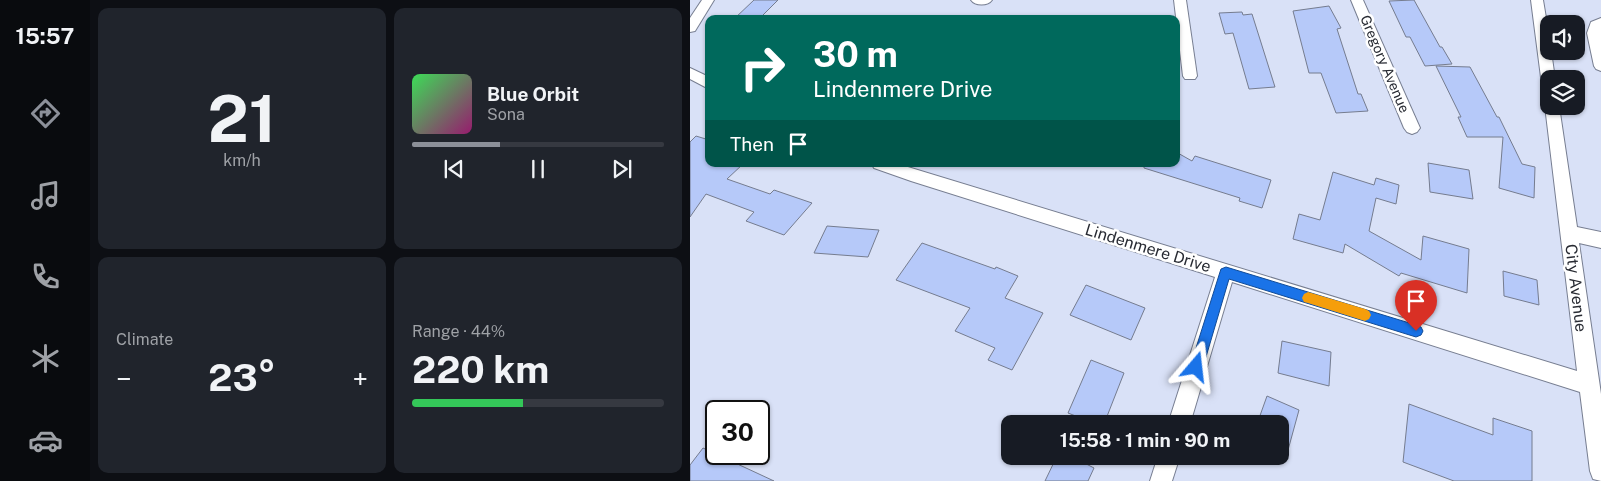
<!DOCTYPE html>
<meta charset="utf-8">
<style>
body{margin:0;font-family:"Public Sans",sans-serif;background:#20242c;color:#f1f3f6;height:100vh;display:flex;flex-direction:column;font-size:19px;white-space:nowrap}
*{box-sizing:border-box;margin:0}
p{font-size:16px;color:#9ea1a6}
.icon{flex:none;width:28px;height:28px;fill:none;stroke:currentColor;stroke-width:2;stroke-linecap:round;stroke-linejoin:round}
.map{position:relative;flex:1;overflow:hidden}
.details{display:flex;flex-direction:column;gap:8px;padding:8px;background:#0d0f14;width:600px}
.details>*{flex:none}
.top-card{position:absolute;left:15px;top:15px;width:475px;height:152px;border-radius:10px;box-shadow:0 1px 4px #0004;background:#00695c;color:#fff;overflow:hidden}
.controls{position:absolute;left:850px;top:15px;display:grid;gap:10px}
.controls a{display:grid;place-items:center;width:45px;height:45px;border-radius:10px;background:#171b24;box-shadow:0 1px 4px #0004;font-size:25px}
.speed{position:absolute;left:15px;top:400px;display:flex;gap:10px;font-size:25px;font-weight:700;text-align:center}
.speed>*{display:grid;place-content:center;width:65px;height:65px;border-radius:50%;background:#171b24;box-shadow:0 1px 4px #0004;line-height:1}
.speed .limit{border:2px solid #111;border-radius:8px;background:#fff;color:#111}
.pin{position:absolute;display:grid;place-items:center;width:42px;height:42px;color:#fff;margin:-51px -21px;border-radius:50% 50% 50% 0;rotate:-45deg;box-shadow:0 0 5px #0007}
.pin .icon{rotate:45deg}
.me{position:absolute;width:55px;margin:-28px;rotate:17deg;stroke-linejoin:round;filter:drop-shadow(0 0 4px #0008)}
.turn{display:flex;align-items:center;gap:18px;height:105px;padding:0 25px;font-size:22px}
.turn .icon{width:65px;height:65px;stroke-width:2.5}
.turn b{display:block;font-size:35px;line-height:42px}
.then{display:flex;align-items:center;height:48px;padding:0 25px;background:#0003;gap:10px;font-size:19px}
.big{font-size:38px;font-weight:700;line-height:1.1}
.details .card{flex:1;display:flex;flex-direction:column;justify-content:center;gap:8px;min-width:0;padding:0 18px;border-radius:10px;background:#20242c}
.details .dial{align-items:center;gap:0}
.dial b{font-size:65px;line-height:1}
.song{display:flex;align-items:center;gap:15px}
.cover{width:60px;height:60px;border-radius:8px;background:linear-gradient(135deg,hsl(130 70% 55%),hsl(320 70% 35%))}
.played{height:5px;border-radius:2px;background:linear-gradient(90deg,#8c9099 35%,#363941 35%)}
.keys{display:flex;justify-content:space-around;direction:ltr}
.heat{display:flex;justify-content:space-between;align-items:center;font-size:28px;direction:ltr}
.charge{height:8px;border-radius:4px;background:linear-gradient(90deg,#34c759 44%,#363941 0)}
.details .tiles{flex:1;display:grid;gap:8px;grid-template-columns:repeat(2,1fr)}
.trip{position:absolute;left:311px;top:415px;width:288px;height:50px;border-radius:10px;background:#171b24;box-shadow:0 1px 4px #0004;font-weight:700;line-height:50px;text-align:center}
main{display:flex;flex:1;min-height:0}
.dock{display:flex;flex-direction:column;width:90px;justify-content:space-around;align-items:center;background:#090b0e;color:#9ea1a6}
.dock .icon{width:35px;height:35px}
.dock .selected{color:#8c9099}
.dock b{font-size:22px;color:#f1f3f6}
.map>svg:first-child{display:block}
</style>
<main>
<nav class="dock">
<b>15:57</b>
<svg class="icon selected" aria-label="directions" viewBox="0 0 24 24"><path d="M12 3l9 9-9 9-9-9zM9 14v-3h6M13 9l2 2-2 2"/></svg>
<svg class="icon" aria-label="music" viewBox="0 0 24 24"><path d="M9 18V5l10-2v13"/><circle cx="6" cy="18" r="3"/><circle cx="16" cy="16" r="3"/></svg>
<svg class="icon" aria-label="phone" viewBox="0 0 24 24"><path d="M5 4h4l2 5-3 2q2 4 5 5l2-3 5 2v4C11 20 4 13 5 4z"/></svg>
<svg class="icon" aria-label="climate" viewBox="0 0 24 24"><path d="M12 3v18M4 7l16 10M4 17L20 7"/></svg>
<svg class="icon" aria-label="car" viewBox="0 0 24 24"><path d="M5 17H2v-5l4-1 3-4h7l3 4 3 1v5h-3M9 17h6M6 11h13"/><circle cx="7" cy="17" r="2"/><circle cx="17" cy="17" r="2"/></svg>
</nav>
<section class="details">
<div class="tiles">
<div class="card dial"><b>21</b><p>km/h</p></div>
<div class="card">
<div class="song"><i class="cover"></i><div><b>Blue Orbit</b><p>Sona</p></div></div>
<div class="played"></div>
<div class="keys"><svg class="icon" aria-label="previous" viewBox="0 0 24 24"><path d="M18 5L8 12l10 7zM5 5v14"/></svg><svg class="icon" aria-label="pause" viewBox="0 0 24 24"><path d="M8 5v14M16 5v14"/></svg><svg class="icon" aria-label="next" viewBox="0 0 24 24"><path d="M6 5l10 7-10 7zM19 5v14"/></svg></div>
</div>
<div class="card"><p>Climate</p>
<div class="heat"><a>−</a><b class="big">23°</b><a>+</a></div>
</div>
<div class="card"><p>Range · 44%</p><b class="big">220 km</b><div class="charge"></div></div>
</div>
</section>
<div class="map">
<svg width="911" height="481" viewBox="0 0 911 481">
<rect width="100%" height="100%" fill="#d9e1f7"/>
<g fill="#b6c9f9" stroke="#757c8f">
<polygon points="64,0 88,0 69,19 44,19"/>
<polygon points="724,0 750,47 752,47 762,64 735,66 720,37 716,37 699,1"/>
<polygon points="639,6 651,28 647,29 668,94 671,94 678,111 646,113 631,73 619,73 603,11"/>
<polygon points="552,12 553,15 562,14 585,87 559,89 543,33 535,34 529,13"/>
<polygon points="746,66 780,67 807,117 809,117 832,164 845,167 844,198 809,188 813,137 777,137 768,117 771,117"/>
<polygon points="6,136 19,140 19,164 53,164 37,179 80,194 84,190 122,203 94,235 56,221 64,212 16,194 0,217 0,142"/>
<polygon points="486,152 502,161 505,156 581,180 572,208 549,201 550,198 454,168 454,164 486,164"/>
<polygon points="738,163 779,170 783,199 740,192"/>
<polygon points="643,172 684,185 686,178 709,185 706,204 686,198 679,231 731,260 733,236 779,249 777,293 711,273 709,276 655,244 653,253 603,239 609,214 630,220"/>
<polygon points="137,226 189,230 178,257 124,253"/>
<polygon points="232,243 305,269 306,267 328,276 315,298 353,313 322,370 298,360 305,348 265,331 280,308 206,280"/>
<polygon points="813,271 847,280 849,305 814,296"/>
<polygon points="396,285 455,308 441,340 380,315"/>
<polygon points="592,341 641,352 639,386 588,373"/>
<polygon points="401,360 434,373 414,424 406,424 378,413"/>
<polygon points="577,396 609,410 595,461 590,460 590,424 567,424"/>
<polygon points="719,404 803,435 803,418 842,431 842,481 764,481 713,462"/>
<polygon points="13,448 84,481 0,481 0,465"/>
<polygon points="367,456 381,456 404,468 398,481 355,481"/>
</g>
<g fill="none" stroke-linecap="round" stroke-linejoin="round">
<defs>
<g id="street">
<polygon points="12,0 24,0 5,31 0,32 0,18"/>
<path d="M281,0H302C298,6 285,6 281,0Z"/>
<polygon points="484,0 496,0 507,76 505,79 495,79 493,76"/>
<polygon points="661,0 673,0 730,128 727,132 722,134 717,132 714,128"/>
<polygon points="841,0 853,0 859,36 859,51 861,51 865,79 859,79 859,90 854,89 852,85"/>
<polygon points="911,18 911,71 906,69 904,66 897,33 901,22"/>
<polygon points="0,68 19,77 19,89 0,79"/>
<polygon points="857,102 859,102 859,106 869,106 887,227 911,232 911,248 889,243 911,394 911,481 903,479 900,471 890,392 542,282 500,424 478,424 525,277 221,181 184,168 182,164 208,164 887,371 855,106"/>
<polygon points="468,456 490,456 482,481 460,481"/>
</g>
</defs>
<use href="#street" stroke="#777e91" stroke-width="2"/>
<use href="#street" fill="#fff" fill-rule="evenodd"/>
</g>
<polygon fill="#1a73e8" stroke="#114b97" points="536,267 726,325 731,327 733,331 731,335 726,337 539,279 513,367 511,371 506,373 502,371 500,367 530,272 531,269"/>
<polygon fill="#f59e0b" points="618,292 675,309 679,311 681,315 679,319 675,321 618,303 614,302 612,298 614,294"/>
<g text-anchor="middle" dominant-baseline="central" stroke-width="5" stroke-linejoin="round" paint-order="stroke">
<g font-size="14" fill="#282b33" stroke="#fff">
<text transform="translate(695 64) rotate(67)">Gregory Avenue</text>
</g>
<g font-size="16" fill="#282b33" stroke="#fff">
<text transform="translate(458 248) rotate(17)">Lindenmere Drive</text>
<text transform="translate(886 288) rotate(83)">City Avenue</text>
</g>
</g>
</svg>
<div class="controls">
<a><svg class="icon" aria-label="sound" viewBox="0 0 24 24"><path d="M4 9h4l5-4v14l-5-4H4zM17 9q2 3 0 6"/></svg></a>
<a><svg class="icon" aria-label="layers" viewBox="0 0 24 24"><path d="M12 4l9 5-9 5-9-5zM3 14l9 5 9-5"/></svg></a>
</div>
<div class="speed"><div class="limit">30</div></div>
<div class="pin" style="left:726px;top:331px;background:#d93025"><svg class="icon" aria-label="arrive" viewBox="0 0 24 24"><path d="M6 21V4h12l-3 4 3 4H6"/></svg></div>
<svg class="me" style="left:506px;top:367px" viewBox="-20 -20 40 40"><path d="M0-17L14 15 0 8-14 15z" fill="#1a73e8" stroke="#fff" stroke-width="4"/></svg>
<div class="trip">15:58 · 1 min · 90 m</div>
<div class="top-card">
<div class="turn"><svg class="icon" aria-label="right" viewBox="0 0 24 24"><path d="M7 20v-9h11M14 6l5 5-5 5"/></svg><div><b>30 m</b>Lindenmere Drive</div></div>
<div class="then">Then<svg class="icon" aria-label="arrive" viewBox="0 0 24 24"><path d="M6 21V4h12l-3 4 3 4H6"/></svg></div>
</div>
</div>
</main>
